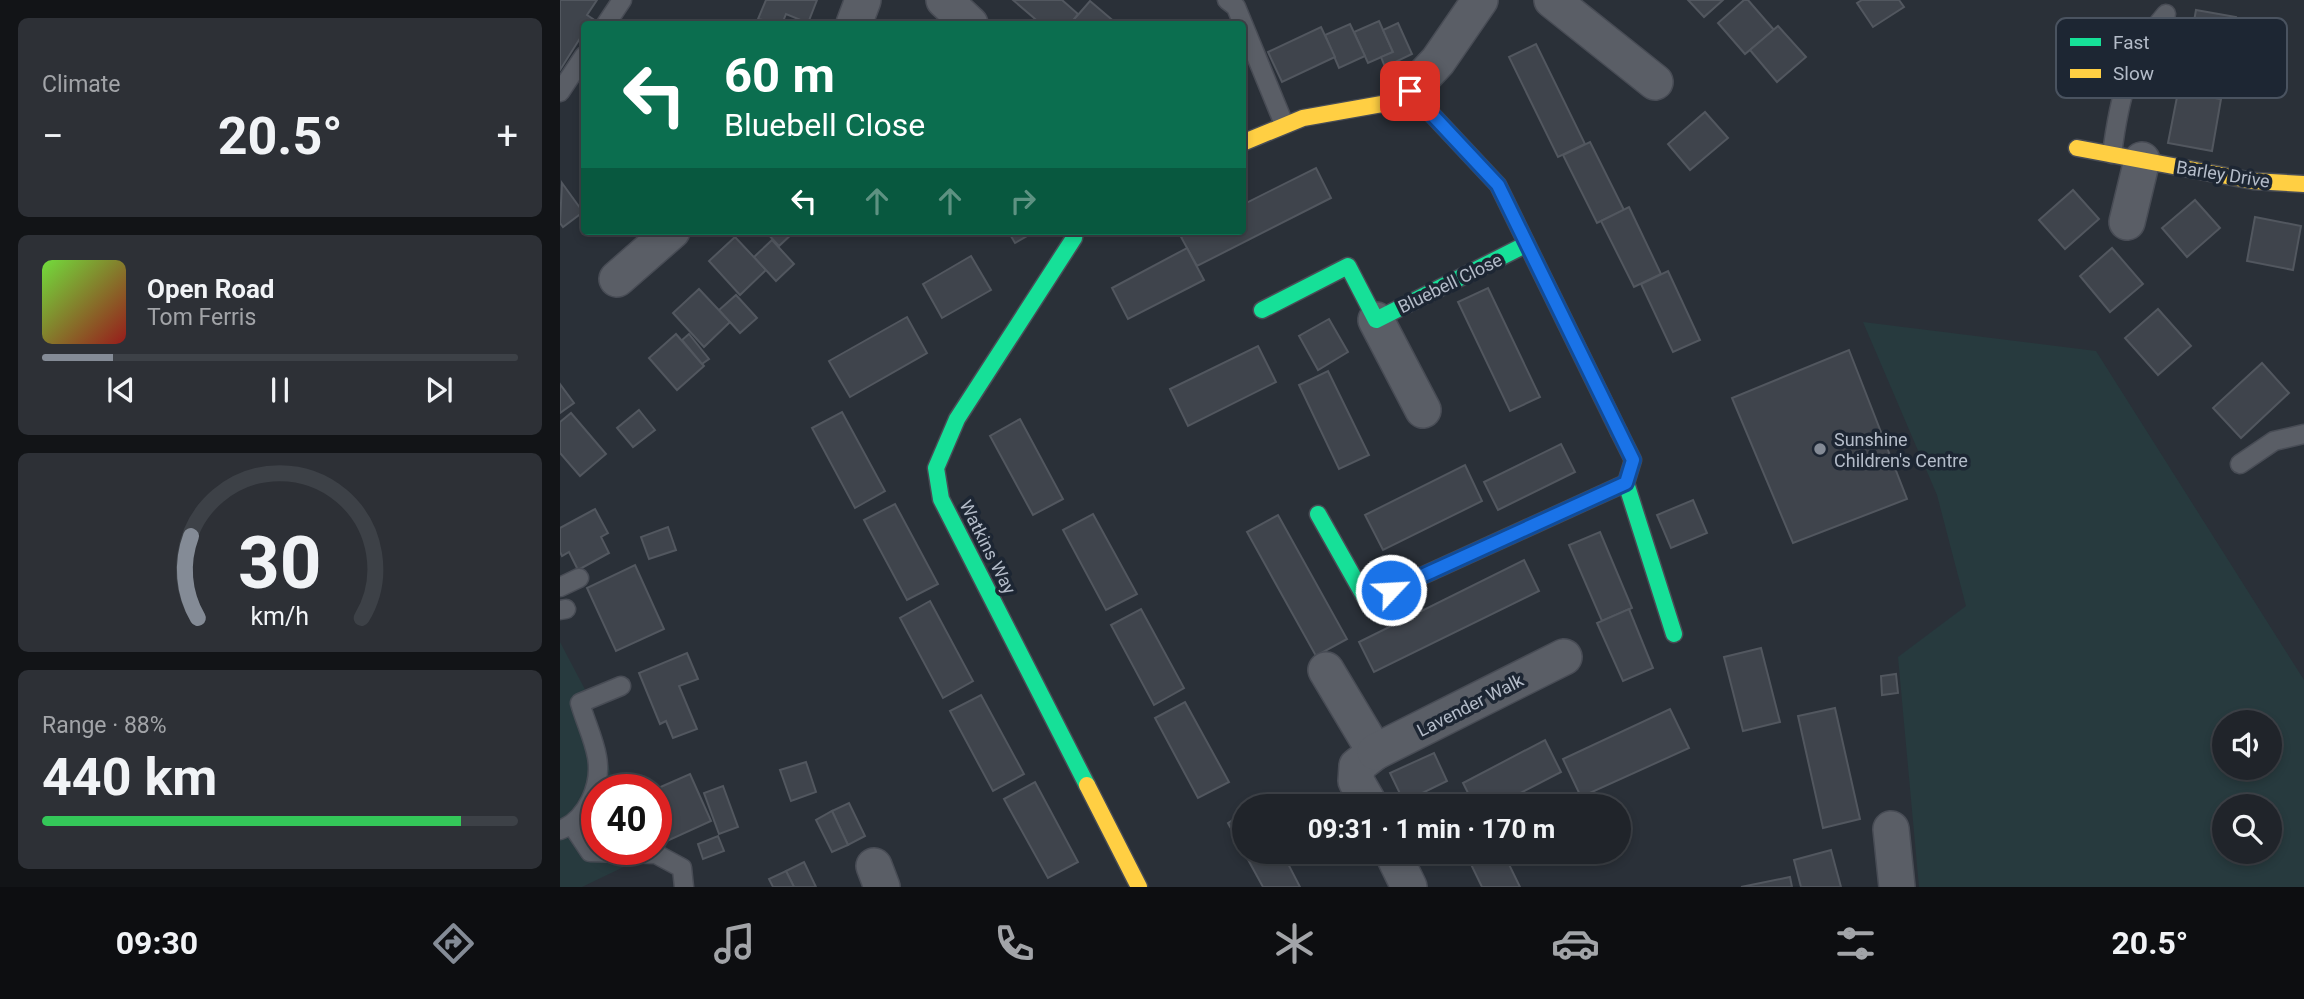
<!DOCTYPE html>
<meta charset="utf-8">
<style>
body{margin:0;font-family:Roboto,sans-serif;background:#2d3036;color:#f1f3f6;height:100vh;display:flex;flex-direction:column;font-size:26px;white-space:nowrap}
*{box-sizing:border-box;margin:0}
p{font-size:23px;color:#a2a4a8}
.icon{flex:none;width:38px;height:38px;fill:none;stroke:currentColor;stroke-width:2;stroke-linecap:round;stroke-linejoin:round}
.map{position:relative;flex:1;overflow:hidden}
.side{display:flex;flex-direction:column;gap:18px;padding:18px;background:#121417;width:560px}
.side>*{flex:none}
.hud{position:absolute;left:21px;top:21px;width:665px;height:214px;border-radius:7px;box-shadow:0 4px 10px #0003,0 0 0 2px #3d4147;background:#0b6e4f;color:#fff;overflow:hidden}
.fabs{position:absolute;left:1652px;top:710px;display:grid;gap:14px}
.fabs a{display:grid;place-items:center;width:70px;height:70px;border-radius:50%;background:#20242a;box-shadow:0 4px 10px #0003,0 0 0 2px #3d4147;font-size:35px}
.speed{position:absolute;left:21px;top:774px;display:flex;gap:14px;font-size:35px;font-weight:700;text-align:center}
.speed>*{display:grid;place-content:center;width:91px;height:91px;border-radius:50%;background:#20242a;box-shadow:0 4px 10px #0003,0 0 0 2px #3d4147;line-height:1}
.speed .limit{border:10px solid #d22;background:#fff;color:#111}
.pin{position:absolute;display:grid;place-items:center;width:60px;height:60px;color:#fff;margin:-30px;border-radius:14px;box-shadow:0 4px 10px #0006}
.me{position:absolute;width:77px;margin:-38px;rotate:65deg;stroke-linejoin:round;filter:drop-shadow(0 0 5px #0008)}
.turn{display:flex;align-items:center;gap:24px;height:147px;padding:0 28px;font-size:32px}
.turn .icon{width:91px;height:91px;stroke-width:2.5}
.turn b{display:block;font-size:49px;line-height:60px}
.lanes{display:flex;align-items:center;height:66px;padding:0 28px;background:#0003;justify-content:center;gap:35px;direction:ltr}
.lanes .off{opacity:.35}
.big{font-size:52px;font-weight:700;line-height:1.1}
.side .card{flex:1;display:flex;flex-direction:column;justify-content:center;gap:10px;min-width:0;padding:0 24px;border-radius:10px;background:#2d3036}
.side .dial{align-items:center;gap:0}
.dial svg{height:182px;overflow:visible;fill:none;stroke:#3d4147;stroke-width:7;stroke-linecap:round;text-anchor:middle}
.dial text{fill:#f1f3f6;stroke:none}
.song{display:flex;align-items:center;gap:21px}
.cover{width:84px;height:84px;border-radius:10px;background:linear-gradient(135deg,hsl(100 70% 55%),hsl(0 70% 35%))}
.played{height:7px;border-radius:4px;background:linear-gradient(90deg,#848b96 15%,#3d4147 15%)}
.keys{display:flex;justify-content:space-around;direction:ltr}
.heat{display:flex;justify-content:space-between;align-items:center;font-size:38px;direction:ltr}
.charge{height:10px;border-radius:5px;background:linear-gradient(90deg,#34c759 88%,#3d4147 0)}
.trip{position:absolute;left:672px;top:794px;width:399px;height:70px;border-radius:35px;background:#20242a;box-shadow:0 4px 10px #0003,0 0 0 2px #3d4147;font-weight:700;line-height:70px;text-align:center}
.tab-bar{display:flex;height:112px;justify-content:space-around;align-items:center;background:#0d0e11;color:#a2a4a8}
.tab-bar .icon{width:49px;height:49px}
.tab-bar .current{color:#848b96}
.tab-bar b{font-size:32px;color:#f1f3f6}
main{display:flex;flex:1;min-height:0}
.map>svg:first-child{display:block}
</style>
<main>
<section class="side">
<div class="card"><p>Climate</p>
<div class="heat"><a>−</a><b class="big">20.5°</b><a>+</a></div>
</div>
<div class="card">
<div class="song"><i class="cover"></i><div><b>Open Road</b><p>Tom Ferris</p></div></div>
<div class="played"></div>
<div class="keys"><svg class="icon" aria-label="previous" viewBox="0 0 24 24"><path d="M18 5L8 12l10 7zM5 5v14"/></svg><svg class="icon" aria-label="pause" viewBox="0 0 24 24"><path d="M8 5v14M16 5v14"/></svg><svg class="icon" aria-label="next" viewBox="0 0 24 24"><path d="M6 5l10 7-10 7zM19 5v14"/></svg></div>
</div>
<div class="card dial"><svg viewBox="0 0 100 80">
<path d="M14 69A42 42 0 1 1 86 69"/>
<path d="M14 69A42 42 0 0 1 11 33" stroke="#848b96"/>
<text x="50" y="56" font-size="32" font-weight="700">30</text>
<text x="50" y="72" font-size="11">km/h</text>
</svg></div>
<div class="card"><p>Range · 88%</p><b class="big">440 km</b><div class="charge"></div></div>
</section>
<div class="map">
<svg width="1744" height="887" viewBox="0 0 1744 887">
<rect width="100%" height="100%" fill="#2a3038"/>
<g fill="#273a3e" fill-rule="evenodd">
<path d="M1303,322L1536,351L1744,680V887H1359L1338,657L1406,606L1377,495ZM1664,723H1710V768H1664ZM1664,807H1710V852H1664Z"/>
<polygon points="0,642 30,699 55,789 37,789 37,849 71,849 74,862 22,887 0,887"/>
</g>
<g fill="#3f444c" stroke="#52575f" stroke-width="2">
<polygon points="0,0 37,0 27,15 33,19 29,24 24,24 24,32 0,70"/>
<polygon points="206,0 257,0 248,23 226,14 222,24 198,19"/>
<polygon points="453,0 502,0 518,14 510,24 481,24"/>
<polygon points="1128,0 1163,0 1144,17"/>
<polygon points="1184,0 1188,0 1214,30 1185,54 1158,23"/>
<polygon points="1302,0 1339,0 1344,7 1313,27 1297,3"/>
<polygon points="530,1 557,24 510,24"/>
<polygon points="1636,10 1676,17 1665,78 1625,71"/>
<polygon points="819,21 833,52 808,63 794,32"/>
<polygon points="838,23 852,54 825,67 821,57 833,52 823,30"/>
<polygon points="790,24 805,56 779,68 765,35"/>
<polygon points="1218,26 1246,57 1217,82 1190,50"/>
<polygon points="761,27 775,57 722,82 708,52"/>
<polygon points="976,44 1025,144 998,157 949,57"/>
<polygon points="1618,92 1661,99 1652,151 1608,143"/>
<polygon points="1145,112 1168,138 1130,170 1108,144"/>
<polygon points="1030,142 1064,210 1037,223 1003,155"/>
<polygon points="756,168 771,198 637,266 621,237 632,231 682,231 682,205"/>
<polygon points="2,183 23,212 3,227 0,223"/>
<polygon points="1513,190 1539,219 1505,249 1479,220"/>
<polygon points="1635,200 1660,228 1627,257 1602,228"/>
<polygon points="1069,207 1101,274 1074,287 1041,221"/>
<polygon points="1695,217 1741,226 1733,270 1687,261"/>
<polygon points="205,231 235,231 219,246"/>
<polygon points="448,231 476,231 455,243"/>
<polygon points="175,237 206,270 180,295 149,261"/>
<polygon points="212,240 234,264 216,281 194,257"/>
<polygon points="627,248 644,280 568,319 552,288"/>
<polygon points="1552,248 1583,284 1550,312 1520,276"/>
<polygon points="411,256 431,290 382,318 363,284"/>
<polygon points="1108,271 1140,340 1113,352 1081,284"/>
<polygon points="928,288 980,397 950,411 898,302"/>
<polygon points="139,289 170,322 144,347 113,313"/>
<polygon points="176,295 197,318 180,333 159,310"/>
<polygon points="1598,309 1631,346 1598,375 1565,338"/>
<polygon points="347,317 367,353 290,397 269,361"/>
<polygon points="769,319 788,352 758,370 739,336"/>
<polygon points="116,334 144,366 117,390 89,358"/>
<polygon points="129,334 149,359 142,364 122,340"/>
<polygon points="698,346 716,382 628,426 610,389"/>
<polygon points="1289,350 1347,499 1233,543 1172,398"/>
<polygon points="1702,363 1729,393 1681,438 1653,408"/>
<polygon points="768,371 809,455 779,469 739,385"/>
<polygon points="0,384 14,403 0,413"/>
<polygon points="79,410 95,430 73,447 57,428"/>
<polygon points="282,412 325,491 295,508 252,428"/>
<polygon points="11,413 46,454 20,476 0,453 0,422"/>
<polygon points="460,419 503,499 473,515 430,436"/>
<polygon points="1001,444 1015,472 938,510 924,482"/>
<polygon points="905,465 922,501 823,550 805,515"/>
<polygon points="1133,500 1147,533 1111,548 1097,515"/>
<polygon points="335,504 378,584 347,600 304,520"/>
<polygon points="35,509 48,533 41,537 49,553 18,570 9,552 2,556 0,552 0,528"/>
<polygon points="533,514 577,594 546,610 503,530"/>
<polygon points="718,515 787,639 756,656 687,532"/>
<polygon points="108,527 116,550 89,559 81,537"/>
<polygon points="1040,532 1072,608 1042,621 1009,545"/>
<polygon points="964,560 979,591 814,672 799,642"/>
<polygon points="75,565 104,629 56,651 27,588"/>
<polygon points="370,601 413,681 383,698 340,618"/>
<polygon points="581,609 624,688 594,705 551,625"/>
<polygon points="1069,609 1093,668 1063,681 1037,623"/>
<polygon points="1201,648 1220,722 1183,731 1164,657"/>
<polygon points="127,653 138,679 119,686 137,729 113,738 106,721 100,724 79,673"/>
<polygon points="1336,674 1338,693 1322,695 1321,676"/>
<polygon points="421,695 464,774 433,791 390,711"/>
<polygon points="625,702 669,782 638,798 595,718"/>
<polygon points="1275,708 1300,819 1263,828 1238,716"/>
<polygon points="1110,709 1129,748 1021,797 1003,759"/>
<polygon points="985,740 1001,772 933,807 915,807 903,783"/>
<polygon points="874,753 887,781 844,802 830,773"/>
<polygon points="246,762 256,792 231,801 220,770"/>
<polygon points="130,774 151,821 107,841 96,817 96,789"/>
<polygon points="475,782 518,862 488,878 444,799"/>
<polygon points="163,786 178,827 159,834 144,793"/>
<polygon points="289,803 305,836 288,845 272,811"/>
<polygon points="272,811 288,845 272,852 256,820"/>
<polygon points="684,813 684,852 722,852 740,887 703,887 668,823"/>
<polygon points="158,836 164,851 143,859 138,844"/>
<polygon points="1271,850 1281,887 1241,887 1234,860"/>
<polygon points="905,852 943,852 960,887 922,887"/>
<polygon points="244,862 256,887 234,887 226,871"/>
<polygon points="226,871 234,887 213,887 209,879"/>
<polygon points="1230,877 1232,887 1181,887"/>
</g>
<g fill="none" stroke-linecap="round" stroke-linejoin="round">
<defs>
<g id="lane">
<polyline points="667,0 676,7 724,124"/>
<polyline points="46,24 62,0"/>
<polyline points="0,92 24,56"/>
<path d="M1552,154C1559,99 1568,58 1606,14"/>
<polyline points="1680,464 1714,441 1744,434"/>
<polyline points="0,587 19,578"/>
<polyline points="0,610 6,609"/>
<polyline points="12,825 30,852 96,854 122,868 124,887"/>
<path d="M0,830C27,820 42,785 37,757C34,739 25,721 20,703L61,686"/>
</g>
<g id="street">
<polyline points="384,0 410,24"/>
<polyline points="992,0 1095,82"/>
<polyline points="294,24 303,0"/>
<polyline points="850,91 878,61 920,0"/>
<polyline points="1567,222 1582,160"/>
<polyline points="57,279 112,231"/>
<polyline points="816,320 863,410"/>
<polyline points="766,670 815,752 797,766 796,781 811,807"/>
<polyline points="815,752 1004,657"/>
<polyline points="1331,829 1337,887"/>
<polyline points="832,852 849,887"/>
<polyline points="314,866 322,887"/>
</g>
<g id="fast">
<polyline points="515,231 514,238 397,419 376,468 381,499 527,785"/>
<polyline points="702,310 788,266 816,320 965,245"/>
<polyline points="1059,432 1073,460 1066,483 1114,634"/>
<polyline points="758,514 807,601 1066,483"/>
</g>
<g id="slow">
<polyline points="682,143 743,118 822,104 850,91 938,185 1059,432"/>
<polyline points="1517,148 1693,181 1744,184"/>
<polyline points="527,785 579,887"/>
</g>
</defs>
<use href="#lane" stroke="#484c55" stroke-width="21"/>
<use href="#street" stroke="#484c55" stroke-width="38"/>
<use href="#fast" stroke="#484c55" stroke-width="19"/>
<use href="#slow" stroke="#484c55" stroke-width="19"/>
<use href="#lane" stroke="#5a5e66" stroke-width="18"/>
<use href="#street" stroke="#5a5e66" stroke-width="35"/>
<use href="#fast" stroke="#16e098" stroke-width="16"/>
<use href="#slow" stroke="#ffcf43" stroke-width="16"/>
</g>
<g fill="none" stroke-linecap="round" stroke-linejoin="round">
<defs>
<polyline id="route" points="831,590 1066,483 1073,460 938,185 850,91"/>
</defs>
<use href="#route" stroke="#114b97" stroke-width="18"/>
<use href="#route" stroke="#1a73e8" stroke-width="12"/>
</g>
<circle fill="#848b96" stroke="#1d2633" stroke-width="2.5" cx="1260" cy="449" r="7"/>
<g text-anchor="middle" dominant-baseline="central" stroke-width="7" stroke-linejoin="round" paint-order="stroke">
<g font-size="18" fill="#b4bcc9" stroke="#1d2633">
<text transform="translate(1663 174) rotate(9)">Barley Drive</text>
<text transform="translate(890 283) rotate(-26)">Bluebell Close</text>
<text transform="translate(428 547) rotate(63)">Watkins Way</text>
<text transform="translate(910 705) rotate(-27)">Lavender Walk</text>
</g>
<g font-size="18" fill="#b4bcc9" stroke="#1d2633" text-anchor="start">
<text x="1274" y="439">Sunshine<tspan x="1274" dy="21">Children's Centre</tspan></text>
</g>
</g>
<rect x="1496" y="18" width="231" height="80" rx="10" fill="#1d2633" stroke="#4a5360" stroke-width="2"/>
<rect x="1510" y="38" width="31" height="8" fill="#16e098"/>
<rect x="1510" y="69" width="31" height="9" fill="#ffcf43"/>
<g font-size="19" fill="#b4bcc9">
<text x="1553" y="49">Fast</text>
<text x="1553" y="80">Slow</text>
</g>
</svg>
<div class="fabs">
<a><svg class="icon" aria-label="sound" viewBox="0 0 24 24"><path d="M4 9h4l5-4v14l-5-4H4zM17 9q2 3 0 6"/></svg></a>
<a><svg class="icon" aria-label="search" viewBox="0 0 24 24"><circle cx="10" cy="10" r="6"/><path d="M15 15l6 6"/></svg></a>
</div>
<div class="speed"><div class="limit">40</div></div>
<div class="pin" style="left:850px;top:91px;background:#d93025"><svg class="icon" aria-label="arrive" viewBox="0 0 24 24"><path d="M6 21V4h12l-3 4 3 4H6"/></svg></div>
<svg class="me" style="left:831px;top:590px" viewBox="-20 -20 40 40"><circle r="17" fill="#1a73e8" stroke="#fff" stroke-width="3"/><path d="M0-11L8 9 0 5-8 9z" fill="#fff"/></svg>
<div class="trip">09:31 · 1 min · 170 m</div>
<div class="hud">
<div class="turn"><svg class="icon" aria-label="left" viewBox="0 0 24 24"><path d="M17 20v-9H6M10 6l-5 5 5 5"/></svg><div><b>60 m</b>Bluebell Close</div></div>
<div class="lanes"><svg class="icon" aria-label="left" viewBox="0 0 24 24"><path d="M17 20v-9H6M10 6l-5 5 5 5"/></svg><svg class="icon off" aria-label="ahead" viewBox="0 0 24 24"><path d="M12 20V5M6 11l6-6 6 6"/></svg><svg class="icon off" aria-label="ahead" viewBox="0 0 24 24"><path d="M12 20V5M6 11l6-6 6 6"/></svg><svg class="icon off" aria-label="right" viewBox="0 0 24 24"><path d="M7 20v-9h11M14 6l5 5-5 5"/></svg></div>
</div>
</div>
</main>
<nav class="tab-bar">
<b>09:30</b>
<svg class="icon current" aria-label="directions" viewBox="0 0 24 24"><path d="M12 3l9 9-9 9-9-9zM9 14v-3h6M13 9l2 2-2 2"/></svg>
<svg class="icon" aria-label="music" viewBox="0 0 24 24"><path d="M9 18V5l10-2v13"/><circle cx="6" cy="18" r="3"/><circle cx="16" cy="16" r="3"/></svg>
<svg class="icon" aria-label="phone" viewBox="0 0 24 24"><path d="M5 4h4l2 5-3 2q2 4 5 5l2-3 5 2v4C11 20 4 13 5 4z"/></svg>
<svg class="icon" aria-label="climate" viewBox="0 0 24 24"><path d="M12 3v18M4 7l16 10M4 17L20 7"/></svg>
<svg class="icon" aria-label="car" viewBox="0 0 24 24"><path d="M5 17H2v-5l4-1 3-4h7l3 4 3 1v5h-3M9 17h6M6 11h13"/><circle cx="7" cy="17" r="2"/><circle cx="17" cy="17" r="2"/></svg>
<svg class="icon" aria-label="filters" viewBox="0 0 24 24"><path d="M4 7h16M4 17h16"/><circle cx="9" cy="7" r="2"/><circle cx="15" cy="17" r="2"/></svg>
<b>20.5°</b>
</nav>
